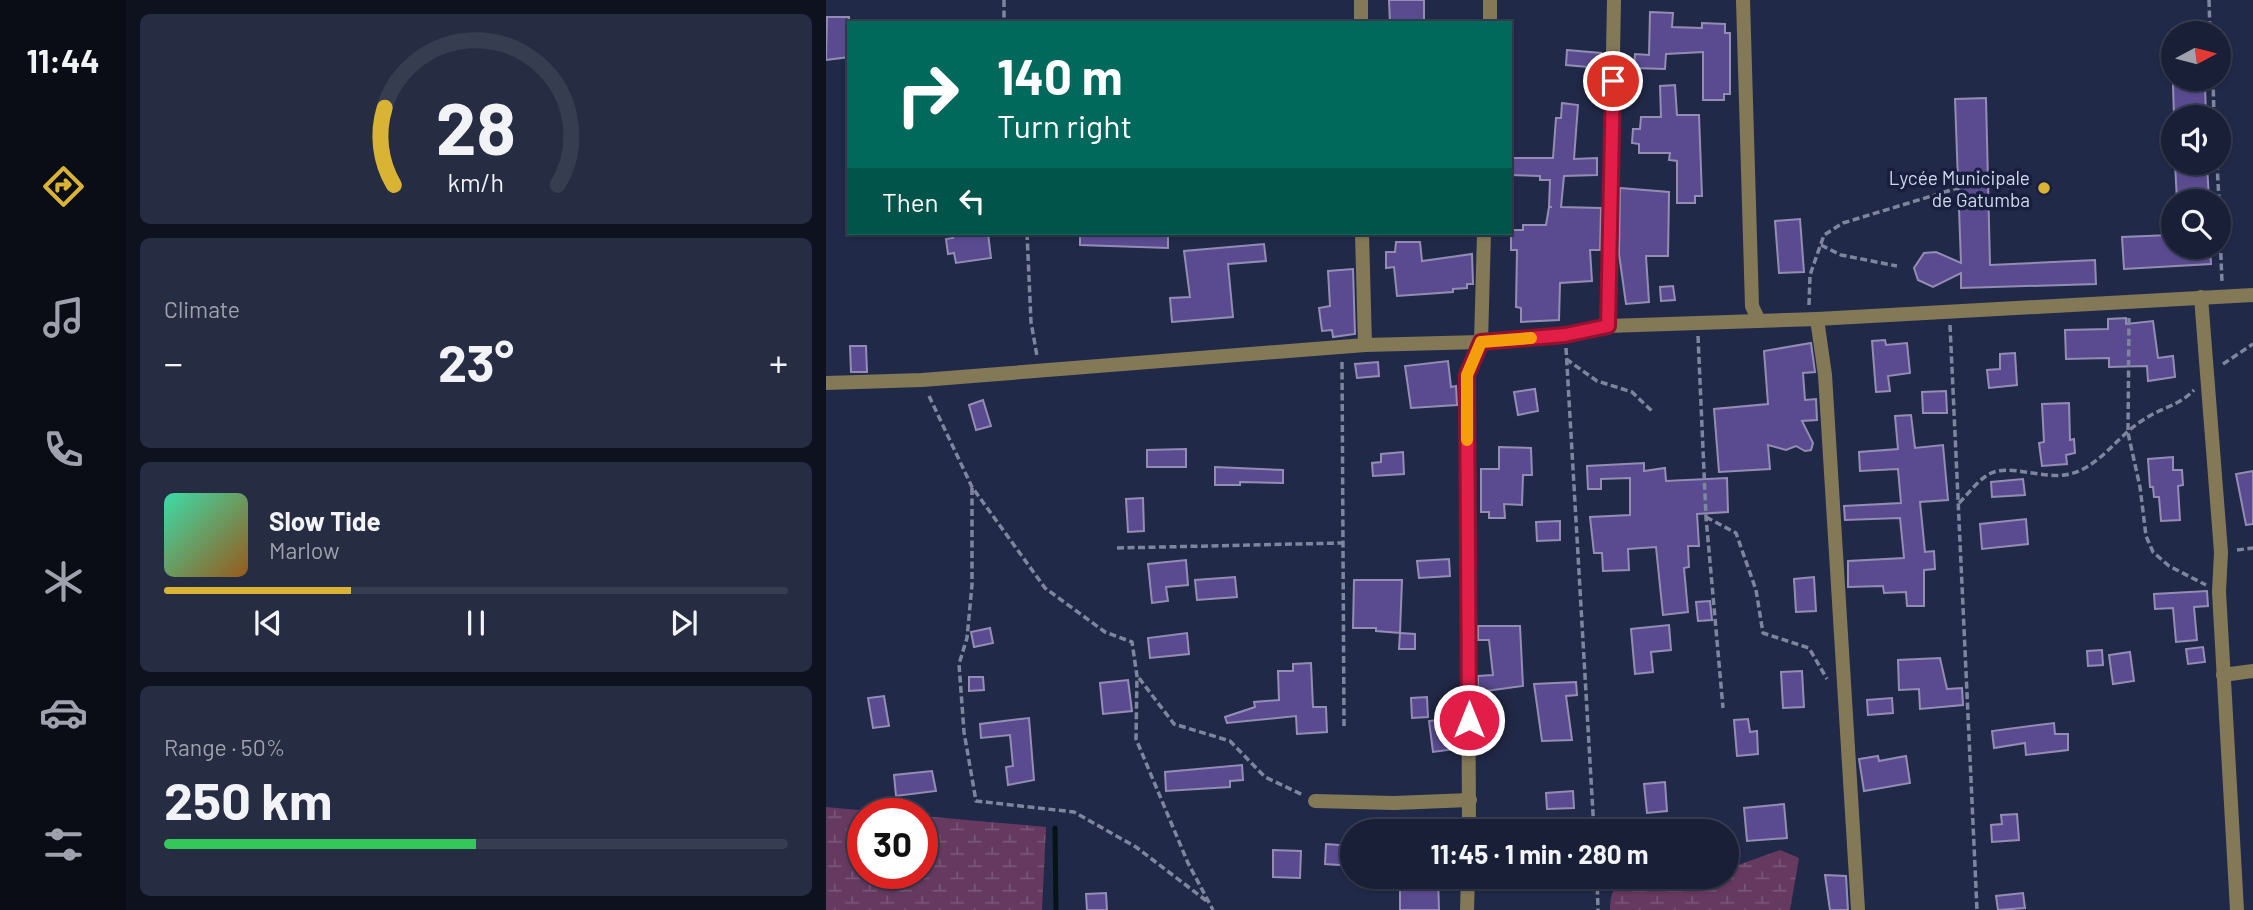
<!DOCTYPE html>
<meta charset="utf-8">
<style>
body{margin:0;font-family:Barlow,sans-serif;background:#262c42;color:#f1f3f6;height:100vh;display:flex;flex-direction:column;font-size:26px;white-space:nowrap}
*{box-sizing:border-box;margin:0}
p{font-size:23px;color:#9fa2ad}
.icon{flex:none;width:38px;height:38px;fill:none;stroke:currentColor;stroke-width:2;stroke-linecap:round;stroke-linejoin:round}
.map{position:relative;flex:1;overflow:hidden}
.drawer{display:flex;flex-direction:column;gap:14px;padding:14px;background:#0e111e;width:700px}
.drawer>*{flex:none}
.hud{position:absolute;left:21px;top:21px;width:665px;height:214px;border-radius:0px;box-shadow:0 2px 5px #0004,0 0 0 2px #373d51;background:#00695c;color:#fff;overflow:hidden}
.needle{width:46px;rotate:83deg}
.fabs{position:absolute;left:1335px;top:21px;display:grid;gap:14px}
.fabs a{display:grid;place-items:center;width:70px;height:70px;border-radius:50%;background:#191f36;box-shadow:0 2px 5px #0004,0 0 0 2px #373d51;font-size:35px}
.speed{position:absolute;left:21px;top:798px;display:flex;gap:14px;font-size:35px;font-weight:700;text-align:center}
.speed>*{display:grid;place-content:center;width:91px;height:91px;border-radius:50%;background:#191f36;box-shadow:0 2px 5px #0004,0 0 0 2px #373d51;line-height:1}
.speed .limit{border:10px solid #d22;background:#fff;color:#111}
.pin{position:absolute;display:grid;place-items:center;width:60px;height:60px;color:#fff;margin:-30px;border:4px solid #fff;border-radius:50%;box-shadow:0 2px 7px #0007}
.me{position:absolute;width:77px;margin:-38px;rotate:0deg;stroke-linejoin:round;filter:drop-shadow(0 0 5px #0008)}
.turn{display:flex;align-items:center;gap:24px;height:147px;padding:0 35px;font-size:32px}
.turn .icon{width:91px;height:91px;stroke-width:2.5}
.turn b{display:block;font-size:49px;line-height:60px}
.then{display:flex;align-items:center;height:66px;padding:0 35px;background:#0003;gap:14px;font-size:26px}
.big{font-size:52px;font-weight:700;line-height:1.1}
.drawer .widget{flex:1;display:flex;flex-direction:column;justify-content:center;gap:10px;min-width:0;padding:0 24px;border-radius:10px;background:#262c42}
.drawer .dial{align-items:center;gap:0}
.dial svg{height:182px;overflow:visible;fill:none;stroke:#373d51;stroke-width:7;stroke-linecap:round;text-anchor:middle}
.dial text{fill:#f1f3f6;stroke:none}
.song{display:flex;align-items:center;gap:21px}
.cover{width:84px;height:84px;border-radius:10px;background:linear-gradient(135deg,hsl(160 70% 55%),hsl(30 70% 35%))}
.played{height:7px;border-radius:4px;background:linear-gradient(90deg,#d9b334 30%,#373d51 30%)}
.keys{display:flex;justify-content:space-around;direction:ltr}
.heat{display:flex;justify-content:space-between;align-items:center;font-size:38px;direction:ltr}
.charge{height:10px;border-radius:5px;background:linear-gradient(90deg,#34c759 50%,#373d51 0)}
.trip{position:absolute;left:514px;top:819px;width:399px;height:70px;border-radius:35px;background:#191f36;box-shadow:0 2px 5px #0004,0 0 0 2px #373d51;font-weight:700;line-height:70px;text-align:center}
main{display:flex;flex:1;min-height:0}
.menu{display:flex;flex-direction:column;width:126px;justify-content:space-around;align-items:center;background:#0a0c16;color:#9fa2ad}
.menu .icon{width:49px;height:49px}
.menu .on{color:#d9b334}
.menu b{font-size:32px;color:#f1f3f6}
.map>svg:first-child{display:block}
</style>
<main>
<nav class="menu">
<b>11:44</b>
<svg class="icon on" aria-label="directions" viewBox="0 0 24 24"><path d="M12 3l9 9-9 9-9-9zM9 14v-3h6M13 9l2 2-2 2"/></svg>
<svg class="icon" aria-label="music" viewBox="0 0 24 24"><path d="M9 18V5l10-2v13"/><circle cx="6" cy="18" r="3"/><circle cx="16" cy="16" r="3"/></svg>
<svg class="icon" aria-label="phone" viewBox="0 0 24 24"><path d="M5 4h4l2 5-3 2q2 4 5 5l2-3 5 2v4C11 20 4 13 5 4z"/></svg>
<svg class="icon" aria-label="climate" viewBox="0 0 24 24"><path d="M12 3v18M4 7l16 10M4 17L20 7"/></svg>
<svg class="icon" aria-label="car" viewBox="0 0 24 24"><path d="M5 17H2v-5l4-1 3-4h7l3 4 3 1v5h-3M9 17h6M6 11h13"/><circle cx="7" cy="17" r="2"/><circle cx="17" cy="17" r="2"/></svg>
<svg class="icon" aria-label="filters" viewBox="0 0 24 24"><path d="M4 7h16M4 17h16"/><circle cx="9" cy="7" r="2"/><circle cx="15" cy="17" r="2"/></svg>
</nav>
<section class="drawer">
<div class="widget dial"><svg viewBox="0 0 100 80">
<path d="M14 69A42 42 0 1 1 86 69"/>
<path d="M14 69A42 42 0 0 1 10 35" stroke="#d9b334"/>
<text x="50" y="56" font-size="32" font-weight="700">28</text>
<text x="50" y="72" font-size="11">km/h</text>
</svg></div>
<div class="widget"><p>Climate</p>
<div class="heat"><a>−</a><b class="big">23°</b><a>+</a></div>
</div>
<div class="widget">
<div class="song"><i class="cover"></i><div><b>Slow Tide</b><p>Marlow</p></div></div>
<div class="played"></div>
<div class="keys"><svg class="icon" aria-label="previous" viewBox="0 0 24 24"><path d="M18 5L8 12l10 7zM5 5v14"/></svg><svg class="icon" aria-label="pause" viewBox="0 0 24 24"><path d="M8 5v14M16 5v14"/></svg><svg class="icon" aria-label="next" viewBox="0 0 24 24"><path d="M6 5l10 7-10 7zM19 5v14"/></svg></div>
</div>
<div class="widget"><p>Range · 50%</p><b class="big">250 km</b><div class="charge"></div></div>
</section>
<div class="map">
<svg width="1427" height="910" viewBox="0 0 1427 910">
<defs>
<pattern id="wetland-marsh" width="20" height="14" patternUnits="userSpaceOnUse" patternTransform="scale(1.75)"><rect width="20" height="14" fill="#653960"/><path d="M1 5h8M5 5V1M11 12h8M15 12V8" fill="none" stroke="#7a5577"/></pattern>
</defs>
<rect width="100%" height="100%" fill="#212948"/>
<g fill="url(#wetland-marsh)">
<polygon points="0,807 76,814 37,814 37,873 96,873 96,816 220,827 216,910 0,910"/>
<path d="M954,850L973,858L964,910H784C784,902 785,890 792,885C806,873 880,877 901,877V869Z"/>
</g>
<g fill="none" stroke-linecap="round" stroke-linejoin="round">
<polyline stroke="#051417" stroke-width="5" points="229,828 230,910"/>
</g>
<g fill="#5a4b91" stroke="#938db4" stroke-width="2">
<polygon points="563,0 598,0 598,23 564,23"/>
<polygon points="824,12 847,13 846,27 876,28 876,23 899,24 899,33 904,33 904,94 898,94 898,100 877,100 877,52 840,54 839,69 808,68 809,54 823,55"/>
<polygon points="1,17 23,17 23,57 0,60"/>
<polygon points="741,50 775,53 773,68 740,65"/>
<polygon points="1379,84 1380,117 1348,117 1347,85"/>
<polygon points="849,85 851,115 873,115 876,196 869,196 869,203 851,203 851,161 843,160 844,153 813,153 813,144 806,143 807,129 814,129 815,117 835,117 834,86"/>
<polygon points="1160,98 1164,265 1269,260 1270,284 1135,288 1135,273 1107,287 1092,280 1088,268 1098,253 1110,252 1135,263 1129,99"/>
<polygon points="736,103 752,105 748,159 771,158 771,175 738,176 735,207 775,208 774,250 764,250 766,281 734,283 733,320 695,322 695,308 690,307 691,250 685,250 685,230 697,230 697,225 720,225 723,207 726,207 723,207 724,180 714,180 714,176 684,175 684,158 727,158 730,118 735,118"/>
<polygon points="1349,163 1381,163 1383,201 1351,201"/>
<polygon points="794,188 843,192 842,256 820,256 823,302 800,304 793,254"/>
<polygon points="974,219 978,272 953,273 949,221"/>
<polygon points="126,233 162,233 165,258 130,263 128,253 122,254 120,239 127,238"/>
<polygon points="254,233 342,233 342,248 254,245"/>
<polygon points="1344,235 1344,247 1384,247 1385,264 1298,269 1296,237"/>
<polygon points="570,242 594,242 596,261 646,254 647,284 641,284 641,288 627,289 627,292 571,296 568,267 560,268 560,252 569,252"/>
<polygon points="438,244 440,261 402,264 407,317 346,322 344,298 364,297 358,251"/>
<polygon points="527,269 529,334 507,337 506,330 496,331 493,308 504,306 502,271"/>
<polygon points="847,286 849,300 835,301 834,287"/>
<polygon points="1300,318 1300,324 1327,321 1332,358 1347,356 1349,377 1322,381 1321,366 1283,367 1283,358 1240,359 1239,330 1282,329 1282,319"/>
<polygon points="1059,340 1060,345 1081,343 1084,373 1062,376 1064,391 1050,392 1046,341"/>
<polygon points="985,343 989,372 977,373 979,400 990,399 991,420 976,421 987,443 985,450 979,451 970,446 960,450 942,445 944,469 893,472 888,409 942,404 938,351"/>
<polygon points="24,346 40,346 41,372 25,372"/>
<polygon points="1189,353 1191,385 1163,388 1161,370 1174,369 1174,354"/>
<polygon points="622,361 625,387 630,386 631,405 585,408 579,366"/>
<polygon points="552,362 553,376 531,378 529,364"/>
<polygon points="709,389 712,411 692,415 688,392"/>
<polygon points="1120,391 1121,413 1097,413 1096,392"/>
<polygon points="157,400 165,426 150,430 143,405"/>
<polygon points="1243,403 1244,440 1248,439 1249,453 1240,455 1241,464 1216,466 1213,443 1218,442 1216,404"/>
<polygon points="1085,415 1089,448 1117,445 1122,500 1094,502 1099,552 1108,551 1109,569 1098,570 1098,606 1081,606 1080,592 1058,593 1057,586 1022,587 1022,561 1078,558 1074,518 1019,520 1018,506 1075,503 1072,469 1034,471 1033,452 1072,449 1069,416"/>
<polygon points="673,447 705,448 706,475 697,475 696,505 678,504 679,518 663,518 663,512 655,512 655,469 673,469"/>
<polygon points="360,449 360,467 321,467 321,450"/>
<polygon points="577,452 578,474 547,476 546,463 555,462 555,454"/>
<polygon points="1347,457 1347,470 1356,470 1357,485 1352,486 1354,520 1335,521 1333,497 1328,497 1327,487 1324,487 1322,459"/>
<polygon points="818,463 818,471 839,468 840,481 901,478 902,512 871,514 873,546 862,546 863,567 858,568 862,612 837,615 830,547 802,549 803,570 777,571 776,553 768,553 764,517 804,515 804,478 775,479 775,489 762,489 761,466"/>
<polygon points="389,467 457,470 457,483 414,482 414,485 389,485"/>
<polygon points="1427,471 1427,524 1420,525 1410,474"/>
<polygon points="1197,479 1199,495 1166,497 1165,482"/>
<polygon points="317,498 318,531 302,532 300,499"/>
<polygon points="1200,519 1202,544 1156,549 1154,524"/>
<polygon points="734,521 734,540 711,541 710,522"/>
<polygon points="623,559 624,576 593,578 591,561"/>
<polygon points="360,560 362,585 340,587 342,601 326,603 322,564"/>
<polygon points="409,577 411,597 371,600 369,580"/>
<polygon points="988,577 990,611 970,612 968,579"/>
<polygon points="528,580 576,580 574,633 550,631 550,628 527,628"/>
<polygon points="1381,591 1382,606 1368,607 1371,640 1350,642 1347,608 1329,609 1328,594"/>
<polygon points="884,601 886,620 872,621 870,602"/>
<polygon points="843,625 845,650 825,652 827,672 809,674 805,629"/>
<polygon points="652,626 694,626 697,686 652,692 652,676 667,675 663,640 652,640"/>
<polygon points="164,628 167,643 148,647 145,632"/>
<polygon points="361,633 363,654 324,658 322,638"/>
<polygon points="574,633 589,634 589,649 573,649"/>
<polygon points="1377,647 1379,662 1362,664 1360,649"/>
<polygon points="1276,650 1277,665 1262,666 1261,651"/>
<polygon points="1304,652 1308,681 1287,684 1283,655"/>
<polygon points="1114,658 1121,689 1136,688 1137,705 1094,709 1093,689 1073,690 1072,660"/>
<polygon points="485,663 487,707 500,707 501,732 471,734 470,716 401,723 399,717 429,707 428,702 453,700 452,671 467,671 467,664"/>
<polygon points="976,671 978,707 957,708 955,672"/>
<polygon points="143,677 157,677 158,690 143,691"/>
<polygon points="302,680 306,711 277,714 274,683"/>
<polygon points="750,682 751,695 740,696 746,740 716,741 708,684"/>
<polygon points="58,696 63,726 47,728 42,698"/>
<polygon points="601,697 602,717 586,718 585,698"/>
<polygon points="1066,698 1067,713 1042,715 1041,700"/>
<polygon points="203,718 208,780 182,785 180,767 187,766 184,735 155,738 154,724"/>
<polygon points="626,718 630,749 607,752 603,721"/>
<polygon points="922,719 924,732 931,731 932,754 911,756 908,720"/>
<polygon points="1228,723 1229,734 1242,734 1242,750 1200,755 1199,743 1168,748 1166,731"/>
<polygon points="1052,756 1053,761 1080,756 1084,783 1038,791 1033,759"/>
<polygon points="416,765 417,780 404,781 404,787 340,791 339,772"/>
<polygon points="106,771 110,791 70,796 68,775"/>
<polygon points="839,782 841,811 821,813 818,784"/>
<polygon points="747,791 748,808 721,809 720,793"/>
<polygon points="958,804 961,838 921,841 918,808"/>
<polygon points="1191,814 1193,840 1166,842 1165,825 1176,824 1175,815"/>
<polygon points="500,844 527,846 527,866 499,864"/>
<polygon points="447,850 475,851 474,878 447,877"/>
<polygon points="999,875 1020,876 1022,910 1004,910"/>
<polygon points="574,877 612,877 613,910 574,910"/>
<polygon points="280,893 281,910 261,910 260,894"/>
<polygon points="1197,893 1199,908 1172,910 1170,896"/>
</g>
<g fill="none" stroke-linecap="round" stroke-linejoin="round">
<g stroke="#7e859f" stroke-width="3.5" stroke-dasharray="7 3.5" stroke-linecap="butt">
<polyline points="178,0 178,23"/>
<polyline points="1383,0 1384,33"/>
<polyline points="1387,79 1388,117"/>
<polyline points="1391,163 1393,201"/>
<polyline points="1393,211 1396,282"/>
<polyline points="201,233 205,322 211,356"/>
<polyline points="995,245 1015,255 1071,266"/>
<polyline points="983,305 984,275 998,235 1017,223 1145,184"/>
<polyline points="1303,318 1302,433 1314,487 1320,536 1327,552 1343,566 1380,585"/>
<polyline points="1124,325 1151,910"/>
<polyline points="872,336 880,517 897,708"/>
<polyline points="740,348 768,831"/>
<polyline points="740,359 771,381 806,392 827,412"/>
<polyline points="516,362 518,727"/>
<polyline points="1397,364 1427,344"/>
<polyline points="103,396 146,487 219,588 279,632 306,642 311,676 310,739 362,863 387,910"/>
<polyline points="146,488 146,585 141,638 133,664 138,732 150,801 248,812 310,847 382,902"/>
<path d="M1133,503C1142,494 1150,483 1160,476C1180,461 1218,481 1244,474C1275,466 1291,436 1317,420C1334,408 1353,406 1368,390"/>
<polyline points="880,517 910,533 930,590 937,633 983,648 1001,679"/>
<polyline points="291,548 516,543"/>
<polyline points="1411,550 1427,548"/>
<polyline points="313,678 348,724 404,741 439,777 477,795"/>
<polyline points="771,877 772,910"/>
</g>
<g stroke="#847957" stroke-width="14">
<polyline points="917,0 926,306 933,321"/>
<polyline points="535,23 535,0"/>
<polyline points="664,23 664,0"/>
<polyline points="536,233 539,345"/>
<polyline points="1375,297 1395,552 1393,592 1411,910"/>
<polyline points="991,319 999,375 1032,910"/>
<polyline points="782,326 788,0"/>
<polyline points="0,383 96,380 539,345 655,342 739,335 782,326 991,319 1427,295"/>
<polyline points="1397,675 1427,671"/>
<polyline points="489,801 568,803 644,800"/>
<polyline points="643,831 641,375 655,342 658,233"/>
<polyline points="641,910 642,877"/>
</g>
</g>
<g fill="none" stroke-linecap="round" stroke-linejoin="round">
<defs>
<polyline id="route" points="643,720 641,375 655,342 739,335 782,326 787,81"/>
</defs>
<use href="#route" stroke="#92132f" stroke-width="18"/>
<use href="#route" stroke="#e11d48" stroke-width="12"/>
<polyline stroke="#f59e0b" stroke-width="12" points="641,440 641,375 655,342 705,338"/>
</g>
<circle fill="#d9b334" stroke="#181f3e" stroke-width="2.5" cx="1218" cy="188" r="7"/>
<g text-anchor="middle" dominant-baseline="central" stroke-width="7" stroke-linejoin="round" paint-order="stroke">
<g font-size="19" fill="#d0d7eb" stroke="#181f3e" text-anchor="end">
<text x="1204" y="177">Lycée Municipale<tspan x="1204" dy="22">de Gatumba</tspan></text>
</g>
</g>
</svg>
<div class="fabs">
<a><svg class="needle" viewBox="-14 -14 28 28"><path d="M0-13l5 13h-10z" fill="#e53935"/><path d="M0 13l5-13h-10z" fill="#9fa2ad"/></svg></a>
<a><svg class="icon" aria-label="sound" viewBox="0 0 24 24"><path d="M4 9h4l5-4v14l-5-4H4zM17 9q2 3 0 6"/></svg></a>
<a><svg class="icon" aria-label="search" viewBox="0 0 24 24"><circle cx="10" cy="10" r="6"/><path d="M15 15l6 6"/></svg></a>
</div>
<div class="speed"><div class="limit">30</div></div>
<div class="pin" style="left:787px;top:81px;background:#d93025"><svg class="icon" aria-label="arrive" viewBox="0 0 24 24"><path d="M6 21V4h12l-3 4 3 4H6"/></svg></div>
<svg class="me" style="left:643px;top:720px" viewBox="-20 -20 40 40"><circle r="17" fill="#e11d48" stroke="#fff" stroke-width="3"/><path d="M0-11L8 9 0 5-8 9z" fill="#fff"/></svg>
<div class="trip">11:45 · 1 min · 280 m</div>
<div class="hud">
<div class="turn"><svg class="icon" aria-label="right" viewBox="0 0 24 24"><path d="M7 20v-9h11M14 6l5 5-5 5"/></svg><div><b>140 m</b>Turn right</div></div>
<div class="then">Then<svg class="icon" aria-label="left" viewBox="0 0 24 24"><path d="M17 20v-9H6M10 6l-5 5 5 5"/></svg></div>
</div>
</div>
</main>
